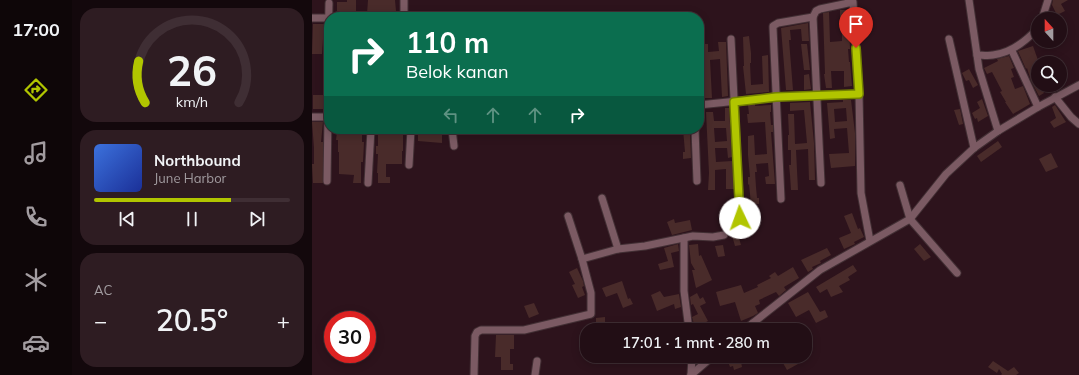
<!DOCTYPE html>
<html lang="id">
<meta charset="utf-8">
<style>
body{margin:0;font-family:Mulish,sans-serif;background:#2e1c22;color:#f1f3f6;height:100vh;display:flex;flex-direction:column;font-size:15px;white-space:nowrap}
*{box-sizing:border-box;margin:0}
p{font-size:13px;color:#a29ca0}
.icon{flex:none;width:22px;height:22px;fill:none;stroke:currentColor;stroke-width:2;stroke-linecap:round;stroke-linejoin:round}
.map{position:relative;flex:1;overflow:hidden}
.details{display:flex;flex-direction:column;gap:8px;padding:8px;background:#13080c;width:240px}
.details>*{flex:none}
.top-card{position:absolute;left:12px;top:12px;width:380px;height:122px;border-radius:16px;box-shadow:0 2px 10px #0003,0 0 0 1px #3f2e34;background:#0b6e4f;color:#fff;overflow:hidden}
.needle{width:26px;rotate:339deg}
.tools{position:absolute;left:719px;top:12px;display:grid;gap:8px}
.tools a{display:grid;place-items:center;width:36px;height:36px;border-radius:50%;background:#220e15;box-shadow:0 2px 10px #0003,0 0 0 1px #3f2e34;font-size:20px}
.speed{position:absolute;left:12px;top:311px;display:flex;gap:8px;font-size:20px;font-weight:700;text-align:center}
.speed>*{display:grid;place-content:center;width:52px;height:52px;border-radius:50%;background:#220e15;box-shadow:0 2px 10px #0003,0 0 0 1px #3f2e34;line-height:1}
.speed .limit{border:6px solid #d22;background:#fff;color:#111}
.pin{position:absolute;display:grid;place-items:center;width:34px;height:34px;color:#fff;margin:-41px -17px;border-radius:50% 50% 50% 0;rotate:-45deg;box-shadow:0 0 4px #0007}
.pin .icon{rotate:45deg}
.me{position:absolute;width:44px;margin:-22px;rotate:357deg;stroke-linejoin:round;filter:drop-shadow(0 0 3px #0008)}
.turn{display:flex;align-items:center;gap:14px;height:84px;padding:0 16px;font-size:18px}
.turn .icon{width:52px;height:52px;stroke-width:2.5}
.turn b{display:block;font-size:28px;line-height:34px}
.lanes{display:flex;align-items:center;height:38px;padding:0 16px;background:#0003;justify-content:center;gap:20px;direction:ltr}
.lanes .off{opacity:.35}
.big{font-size:30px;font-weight:600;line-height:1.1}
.details .widget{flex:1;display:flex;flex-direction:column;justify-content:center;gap:6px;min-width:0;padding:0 14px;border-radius:16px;background:#2e1c22}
.details .dial{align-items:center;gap:0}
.dial svg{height:104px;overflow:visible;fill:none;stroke:#3f2e34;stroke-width:7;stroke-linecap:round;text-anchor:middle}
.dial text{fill:#f1f3f6;stroke:none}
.song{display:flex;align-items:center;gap:12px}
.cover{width:48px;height:48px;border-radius:6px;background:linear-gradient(135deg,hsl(220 70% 55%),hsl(230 70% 35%))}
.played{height:4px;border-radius:2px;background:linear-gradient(90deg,#b1c500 70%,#3f2e34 70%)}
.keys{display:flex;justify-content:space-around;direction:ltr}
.heat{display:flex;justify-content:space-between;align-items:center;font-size:22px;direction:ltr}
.trip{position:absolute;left:268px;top:323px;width:232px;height:40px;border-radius:16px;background:#220e15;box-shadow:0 2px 10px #0003,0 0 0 1px #3f2e34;font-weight:600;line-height:40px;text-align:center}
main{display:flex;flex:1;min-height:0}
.tabs{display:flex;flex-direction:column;width:72px;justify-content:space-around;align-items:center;background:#0e0608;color:#a29ca0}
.tabs .icon{width:28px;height:28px}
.tabs .current{color:#b1c500}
.tabs b{font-size:18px;color:#f1f3f6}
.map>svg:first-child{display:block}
</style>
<main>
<nav class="tabs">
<b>17:00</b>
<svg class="icon current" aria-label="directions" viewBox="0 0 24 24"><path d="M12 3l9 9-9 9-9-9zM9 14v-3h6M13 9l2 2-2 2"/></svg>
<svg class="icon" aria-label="music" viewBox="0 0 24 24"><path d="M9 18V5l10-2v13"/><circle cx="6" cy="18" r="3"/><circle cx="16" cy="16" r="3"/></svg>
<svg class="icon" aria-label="phone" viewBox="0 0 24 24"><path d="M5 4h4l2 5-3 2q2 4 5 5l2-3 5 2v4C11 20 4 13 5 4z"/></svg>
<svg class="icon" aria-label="climate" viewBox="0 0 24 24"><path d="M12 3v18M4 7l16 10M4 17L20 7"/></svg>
<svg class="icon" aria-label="car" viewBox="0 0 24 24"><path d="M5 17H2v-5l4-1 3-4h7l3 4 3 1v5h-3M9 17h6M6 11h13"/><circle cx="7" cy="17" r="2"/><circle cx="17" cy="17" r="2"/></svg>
</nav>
<section class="details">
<div class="widget dial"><svg viewBox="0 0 100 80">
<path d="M14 69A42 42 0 1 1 86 69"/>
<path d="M14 69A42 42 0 0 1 9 37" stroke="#b1c500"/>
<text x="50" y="56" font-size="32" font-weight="700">26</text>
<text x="50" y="72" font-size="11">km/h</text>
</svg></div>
<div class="widget">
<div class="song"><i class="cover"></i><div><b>Northbound</b><p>June Harbor</p></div></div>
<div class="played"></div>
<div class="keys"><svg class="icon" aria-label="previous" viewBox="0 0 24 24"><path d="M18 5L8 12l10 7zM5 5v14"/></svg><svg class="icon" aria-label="pause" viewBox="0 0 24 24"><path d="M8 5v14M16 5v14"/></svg><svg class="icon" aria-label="next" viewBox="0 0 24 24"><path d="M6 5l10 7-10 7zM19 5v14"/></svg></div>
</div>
<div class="widget"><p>AC</p>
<div class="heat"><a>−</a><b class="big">20.5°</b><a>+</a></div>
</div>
</section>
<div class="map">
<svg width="767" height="375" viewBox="0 0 767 375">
<rect width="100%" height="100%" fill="#2d131c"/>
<g fill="#492b2a" fill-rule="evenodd">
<polygon points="35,0 44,0 44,14 35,14 35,11 25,11 25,2 35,2"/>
<polygon points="56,0 83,0 84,11 68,11 68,15 55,14"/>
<polygon points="741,0 756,0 749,4 753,11 745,15 740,5"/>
<polygon points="528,10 534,10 535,21 537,21 538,49 536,49 537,62 538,62 540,86 532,87 532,71 519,71 520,88 514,88 512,74 513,74 511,13 517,12 518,42 530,41 530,29 528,29"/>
<polygon points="496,23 497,41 490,41 489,29 478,30 479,40 477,40 481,90 474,90 469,28"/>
<polygon points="1,24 12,24 10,54 0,54"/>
<polygon points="437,36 439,53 439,63 438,63 439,85 451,84 450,56 456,55 457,92 434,94 431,66 432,66 431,37"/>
<polygon points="406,42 414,42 416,96 410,97 408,59 398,60 400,98 393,98 390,44 396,44 396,52 407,51"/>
<polygon points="489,44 495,44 498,70 492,70"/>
<polygon points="721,46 727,63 724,65 726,69 726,85 728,85 732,93 727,96 719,81 715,68 714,69 706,51"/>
<polygon points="697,56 702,68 699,69 702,77 699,78 703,89 711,86 718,104 701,114 693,102 694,102 688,92 690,91 680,72 675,74 672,68 686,61 685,59"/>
<polygon points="657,69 666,85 661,88 657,80 654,81 650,73"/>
<polygon points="497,74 499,89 492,90 492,75"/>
<rect x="1" y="95" width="16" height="14"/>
<polygon points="670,99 676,116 666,122 665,118 663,119 660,113 668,108 665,102"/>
<path d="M531,100H539L543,133V166L519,168L517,154L537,153L535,128L522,129L523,138L518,139L515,103L531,102ZM534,108L535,121L523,122L522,109Z"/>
<polygon points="498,102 502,143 503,180 497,180 496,149 484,150 486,190 479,190 478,175 477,165 479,165 479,150 476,150 476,135 477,135 476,114 482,114 483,144 495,143 492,110 478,111 478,103"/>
<polygon points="443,104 443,106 459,105 459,112 458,112 459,125 461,125 461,132 459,132 463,184 454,184 453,177 457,176 456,163 444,164 445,172 443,172 444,187 445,198 447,198 447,204 439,204 437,184 436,185 436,177 438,177 436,155 436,136 442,135 443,155 455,154 453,122 436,123 435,114 437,114 436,105"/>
<polygon points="743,105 754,122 742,128 738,122 744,118 740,107"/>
<path d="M413,108H417L420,157L416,158L415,148H403L404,162L420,161L422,189H414V169L403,170V190H396L397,173L394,112H401L402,121H413ZM402,128H414L415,141L403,142Z"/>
<polygon points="648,109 651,124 647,125 642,110"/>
<polygon points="0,122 11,122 9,142 11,142 11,183 1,183 0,164 2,164 2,148"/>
<polygon points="39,129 49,129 49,132 50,132 50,142 52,142 51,162 49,162 49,183 41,183 42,175 27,174 27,152 26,152 26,140 24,140 25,132 39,132"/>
<polygon points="66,129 91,129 91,151 90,151 90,164 74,164 74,177 78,177 78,183 66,183 66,173 65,173 66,154 64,154 64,146 66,146"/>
<polygon points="109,129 130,129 130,143 106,141 106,135 108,135"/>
<polygon points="371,129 378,129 379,158 371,159 371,152 373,152"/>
<polygon points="686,141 690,147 669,162 665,156"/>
<polygon points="739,153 746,167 734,172 727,159"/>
<polygon points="540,213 546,229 548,228 552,237 542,242 543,244 532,249 527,238 539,233 532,216"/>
<polygon points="362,219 363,223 378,220 380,230 360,235 355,222"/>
<polygon points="425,231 429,245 423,246 419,232"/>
<polygon points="366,244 367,251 359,253 362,267 348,270 346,264 356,261 352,248"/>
<polygon points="386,244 387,256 389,255 400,280 384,288 380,270 383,270 379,263 377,245"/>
<polygon points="608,244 619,257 612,261 602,249"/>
<polygon points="411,245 413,256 406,257 403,246"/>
<polygon points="515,248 519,255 508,261 509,263 500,267 501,269 496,272 489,260"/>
<polygon points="541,265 545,271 536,277 538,280 527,286 531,292 519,297 515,289 508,293 504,287"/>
<polygon points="481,267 487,278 472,287 474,290 467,296 464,292 447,300 448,304 443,306 446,313 441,316 429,321 423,302 408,306 404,292 429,285 432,293 446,287 445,285 459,278 457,276 463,272 466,276"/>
<polygon points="265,268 271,281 272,286 270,287 273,295 266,298 260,285 263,284 257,272"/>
<polygon points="310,281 316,299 318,298 321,304 311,308 305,293 294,297 290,288"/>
<polygon points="348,291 352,297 367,294 369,307 363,309 362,304 345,311 339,295"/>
<polygon points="496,292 508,312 513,310 516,317 504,323 497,310 484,317 476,303"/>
<polygon points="385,293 388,299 391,297 394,303 388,306 396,321 383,328 380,317 386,314 381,304 379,305 378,297"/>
<polygon points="222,303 227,314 217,318 212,306"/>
<polygon points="293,317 293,328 284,329 284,318"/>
<polygon points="184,335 202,335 202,349 198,349 198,364 201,364 201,370 189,370 189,357 183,357"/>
<polygon points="414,356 428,356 430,367 422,370 421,366 418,367"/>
<polygon points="482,357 486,364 475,370 471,363"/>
<polygon points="681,361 696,371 702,367 707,373 704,375 689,375 690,374 687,369 685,373 676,367"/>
</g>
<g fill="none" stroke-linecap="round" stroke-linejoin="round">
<defs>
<g id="minor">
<polyline points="92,0 92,17"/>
<polyline points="657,0 667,69 686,131"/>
<polyline points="0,18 17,18"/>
<polyline points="730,19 736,0"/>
<polyline points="419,39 428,218"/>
<polyline points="637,39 662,148"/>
<polyline points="701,53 726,107"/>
<polyline points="16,54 17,3"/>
<path d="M665,55C670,55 676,56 681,55C699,53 715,40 726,28"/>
<polyline points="743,97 759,117 767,124"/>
<polyline points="387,105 464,97 547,94"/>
<polyline points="0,117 17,117"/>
<polyline points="140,129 142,146"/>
<polyline points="383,129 385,181"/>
<polyline points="97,165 99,129"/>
<polyline points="15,181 16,117"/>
<polyline points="56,183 59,129"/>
<polyline points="509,183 501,17 504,11 508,9 541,2 547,94 549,193 558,241"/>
<polyline points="588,185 598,219 645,273"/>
<polyline points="290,198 306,249"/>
<polyline points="469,199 461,28 461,26 466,23 501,17"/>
<polyline points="256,216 270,259"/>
<polyline points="372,238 372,291 377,330"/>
<polyline points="441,323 444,330"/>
<polyline points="432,330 508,270 598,219 634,174 662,148 686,131 726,107 767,85"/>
<polyline points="162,375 163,336 165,332 169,330 212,330 279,314 279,293 270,259 306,249 333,246 381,236 401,237 412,235"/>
<polyline points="223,375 225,361"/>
<polyline points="379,375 401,356"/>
<polyline points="379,375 380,356"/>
</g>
</defs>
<use href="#minor" stroke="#422f34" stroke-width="9"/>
<use href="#minor" stroke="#7b5a63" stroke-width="7"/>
</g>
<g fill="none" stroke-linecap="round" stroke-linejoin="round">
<defs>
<polyline id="route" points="428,218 422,102 464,97 547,94 544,48"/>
</defs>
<use href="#route" stroke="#738000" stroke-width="10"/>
<use href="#route" stroke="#b1c500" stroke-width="7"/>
</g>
</svg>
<div class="tools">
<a><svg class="needle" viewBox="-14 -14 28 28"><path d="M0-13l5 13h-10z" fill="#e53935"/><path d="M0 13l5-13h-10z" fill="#a29ca0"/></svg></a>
<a><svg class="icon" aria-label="search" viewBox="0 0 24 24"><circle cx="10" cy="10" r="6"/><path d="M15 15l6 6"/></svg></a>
</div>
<div class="speed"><div class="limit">30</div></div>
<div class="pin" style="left:544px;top:48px;background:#d93025"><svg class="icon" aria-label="arrive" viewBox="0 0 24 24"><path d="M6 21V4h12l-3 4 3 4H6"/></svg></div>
<svg class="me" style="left:428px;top:218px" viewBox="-20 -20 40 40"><circle r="19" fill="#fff"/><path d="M0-13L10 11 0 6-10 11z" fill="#b1c500"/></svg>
<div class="trip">17:01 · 1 mnt · 280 m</div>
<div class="top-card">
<div class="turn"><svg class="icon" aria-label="right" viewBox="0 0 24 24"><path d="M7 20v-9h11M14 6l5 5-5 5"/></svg><div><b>110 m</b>Belok kanan</div></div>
<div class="lanes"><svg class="icon off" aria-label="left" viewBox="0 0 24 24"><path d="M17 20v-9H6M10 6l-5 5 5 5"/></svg><svg class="icon off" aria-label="ahead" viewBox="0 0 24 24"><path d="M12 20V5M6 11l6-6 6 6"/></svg><svg class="icon off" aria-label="ahead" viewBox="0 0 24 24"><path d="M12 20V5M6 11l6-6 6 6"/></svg><svg class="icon" aria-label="right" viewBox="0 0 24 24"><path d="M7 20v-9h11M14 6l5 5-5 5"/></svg></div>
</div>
</div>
</main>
